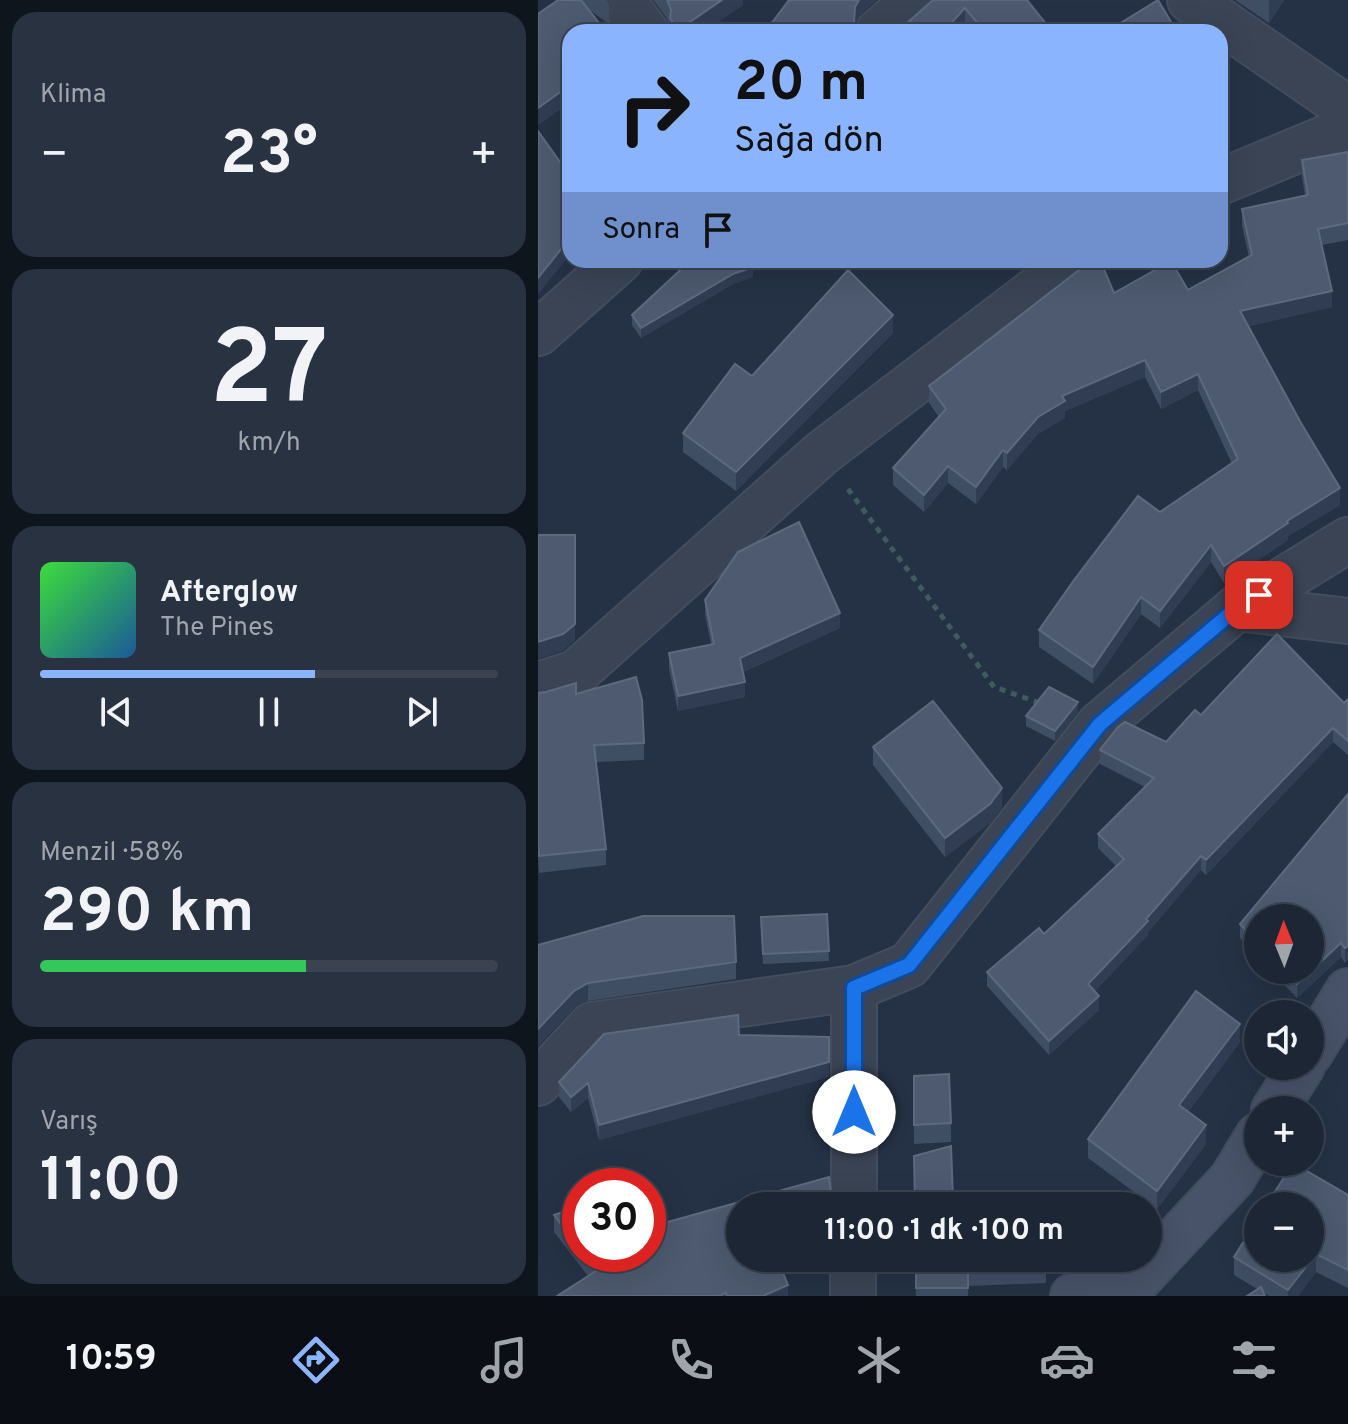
<!DOCTYPE html>
<html lang="tr">
<meta charset="utf-8">
<style>
body{margin:0;font-family:Overpass,sans-serif;background:#293240;color:#f1f3f6;height:100vh;display:flex;flex-direction:column;font-size:30px;white-space:nowrap}
*{box-sizing:border-box;margin:0}
p{font-size:26px;color:#a0a5ac}
.icon{flex:none;width:44px;height:44px;fill:none;stroke:currentColor;stroke-width:2;stroke-linecap:round;stroke-linejoin:round}
.map{position:relative;flex:1;overflow:hidden}
.drawer{display:flex;flex-direction:column;gap:12px;padding:12px;background:#0f151d;width:538px}
.drawer>*{flex:none}
.hud{position:absolute;left:24px;top:24px;width:666px;height:244px;border-radius:24px;box-shadow:0 8px 32px #0002,0 0 0 2px #3a434f;background:#8bb4ff;color:#111;overflow:hidden}
.needle{width:52px;rotate:359deg}
.tools{position:absolute;left:706px;top:904px;display:grid;gap:16px}
.tools a{display:grid;place-items:center;width:80px;height:80px;border-radius:50%;background:#1c2634;box-shadow:0 8px 32px #0002,0 0 0 2px #3a434f;font-size:40px}
.speed{position:absolute;left:24px;top:1168px;display:flex;gap:16px;font-size:40px;font-weight:700;text-align:center}
.speed>*{display:grid;place-content:center;width:104px;height:104px;border-radius:50%;background:#1c2634;box-shadow:0 8px 32px #0002,0 0 0 2px #3a434f;line-height:1}
.speed .limit{border:12px solid #d22;background:#fff;color:#111}
.pin{position:absolute;display:grid;place-items:center;width:68px;height:68px;color:#fff;margin:-34px;border-radius:16px;box-shadow:0 4px 12px #0006}
.me{position:absolute;width:88px;margin:-44px;rotate:0deg;stroke-linejoin:round;filter:drop-shadow(0 0 6px #0008)}
.turn{display:flex;align-items:center;gap:28px;height:168px;padding:0 40px;font-size:36px}
.turn .icon{width:104px;height:104px;stroke-width:2.5}
.turn b{display:block;font-size:56px;line-height:68px}
.then{display:flex;align-items:center;height:76px;padding:0 40px;background:#0003;gap:16px;font-size:30px}
.big{font-size:60px;font-weight:700;line-height:1.1}
.drawer .tile{flex:1;display:flex;flex-direction:column;justify-content:center;gap:12px;min-width:0;padding:0 28px;border-radius:24px;background:#293240}
.drawer .dial{align-items:center;gap:0}
.dial b{font-size:104px;line-height:1}
.song{display:flex;align-items:center;gap:24px}
.cover{width:96px;height:96px;border-radius:12px;background:linear-gradient(135deg,hsl(120 70% 55%),hsl(210 70% 35%))}
.played{height:8px;border-radius:4px;background:linear-gradient(90deg,#8bb4ff 60%,#3a434f 60%)}
.keys{display:flex;justify-content:space-around;direction:ltr}
.heat{display:flex;justify-content:space-between;align-items:center;font-size:44px;direction:ltr}
.charge{height:12px;border-radius:6px;background:linear-gradient(90deg,#34c759 58%,#3a434f 0)}
.trip{position:absolute;left:188px;top:1192px;width:436px;height:80px;border-radius:40px;background:#1c2634;box-shadow:0 8px 32px #0002,0 0 0 2px #3a434f;font-weight:700;line-height:80px;text-align:center}
.menu{display:flex;height:128px;justify-content:space-around;align-items:center;background:#0b0f15;color:#a0a5ac}
.menu .icon{width:56px;height:56px}
.menu .active{color:#8bb4ff}
.menu b{font-size:36px;color:#f1f3f6}
main{display:flex;flex:1;min-height:0}
.map>svg:first-child{display:block}
</style>
<main>
<section class="drawer">
<div class="tile"><p>Klima</p>
<div class="heat"><a>−</a><b class="big">23°</b><a>+</a></div>
</div>
<div class="tile dial"><b>27</b><p>km/h</p></div>
<div class="tile">
<div class="song"><i class="cover"></i><div><b>Afterglow</b><p>The Pines</p></div></div>
<div class="played"></div>
<div class="keys"><svg class="icon" aria-label="previous" viewBox="0 0 24 24"><path d="M18 5L8 12l10 7zM5 5v14"/></svg><svg class="icon" aria-label="pause" viewBox="0 0 24 24"><path d="M8 5v14M16 5v14"/></svg><svg class="icon" aria-label="next" viewBox="0 0 24 24"><path d="M6 5l10 7-10 7zM19 5v14"/></svg></div>
</div>
<div class="tile"><p>Menzil · 58%</p><b class="big">290 km</b><div class="charge"></div></div>
<div class="tile"><p>Varış</p><b class="big">11:00</b></div>
</section>
<div class="map">
<svg width="810" height="1296" viewBox="0 0 810 1296">
<rect width="100%" height="100%" fill="#253245"/>
<g fill="none" stroke-linecap="round" stroke-linejoin="round">
<defs>
<g id="street">
<polyline points="84,0 108,32"/>
<polyline points="652,0 810,109"/>
<polyline points="340,32 377,0"/>
<polyline points="682,182 810,129"/>
<polyline points="0,333 82,260"/>
<polyline points="699,608 810,540"/>
<polyline points="0,685 38,673 284,453 537,260"/>
<polyline points="0,1083 54,1025 316,988 371,965 562,724 699,608 810,621"/>
<polyline points="316,1206 316,988"/>
<polyline points="315,1296 315,1258"/>
</g>
<g id="secondary">
<polyline points="772,1053 810,991"/>
<polyline points="736,1110 764,1066"/>
<polyline points="535,1296 597,1283 694,1179 720,1136"/>
</g>
</defs>
<use href="#street" stroke="#434d5e" stroke-width="48"/>
<use href="#secondary" stroke="#434d5e" stroke-width="48"/>
<polyline stroke="#415a5e" stroke-width="5" stroke-dasharray="6 6" stroke-linecap="butt" points="310,489 456,687 505,704"/>
<use href="#street" stroke="#3a4454" stroke-width="44"/>
<use href="#secondary" stroke="#485268" stroke-width="44"/>
</g>
<g fill="#404e64">
<polygon points="20,0 68,0 71,5 71,24 50,9 32,32 32,102 0,125 0,14"/>
<polygon points="115,0 205,0 205,5 165,32 132,32 132,26 128,17"/>
<polygon points="697,0 746,0 731,23"/>
<polygon points="393,2 492,4 509,32 433,32 427,24"/>
<polygon points="324,13 317,23 321,32 227,32"/>
<polygon points="810,152 810,240 784,245 794,307 711,326 802,505 750,536 750,540 686,583 673,562 622,628 603,614 555,684 501,647 501,630 622,512 694,464 660,390 623,409 607,377 527,411 527,418 500,434 469,470 465,467 438,504 410,483 386,512 355,485 355,468 401,417 391,403 391,386 576,293 650,290 711,257 704,226 704,209 767,196 764,177 764,160"/>
<polygon points="215,277 195,284 103,338 94,325 94,315"/>
<polygon points="355,333 198,491 145,452 145,433 214,376"/>
<polygon points="167,600 302,628 205,672 207,697 140,711 131,669 131,653 173,644 167,615"/>
<polygon points="0,693 38,694 106,743 106,760 58,762 68,849 68,865 1,873 0,860"/>
<polygon points="810,699 810,755 795,742 668,875 663,870 610,932 610,935 557,991 561,1010 511,1055 449,986 449,972 506,934 578,866 560,848 560,834 607,787 562,764 562,750 628,742 663,715 806,703"/>
<polygon points="540,712 517,741 488,726 488,716"/>
<polygon points="335,747 464,807 452,823 407,857 335,765"/>
<polygon points="810,794 807,963 803,957 759,998 732,970 772,970 720,918 720,957 702,938 702,924"/>
<polygon points="289,914 291,961 225,964 223,927"/>
<polygon points="0,945 198,962 198,979 50,1001 36,1008 0,1046"/>
<polygon points="201,1035 291,1077 61,1140 50,1098 33,1112 21,1097 21,1082"/>
<polygon points="702,1042 650,1112 668,1144 619,1209 550,1158 550,1139"/>
<polygon points="376,1076 413,1123 413,1142 376,1144"/>
<polygon points="810,1195 810,1288 778,1272 760,1296 731,1296 696,1275 696,1257"/>
<polygon points="42,1206 42,1254 110,1254 119,1225 202,1206 250,1296 19,1296 50,1276 16,1232 16,1215"/>
<polygon points="377,1258 508,1268 508,1283 430,1286 430,1296 378,1296"/>
</g>
<g fill="#303d53">
<polygon points="184,0 205,0 205,5 165,32 140,32 140,30"/>
<polygon points="321,0 339,0 324,13 317,23 316,21 317,7"/>
<polygon points="731,0 746,0 731,23"/>
<polygon points="427,8 427,24 419,32 405,32"/>
<polygon points="288,24 288,32 281,32"/>
<polygon points="509,25 509,32 500,32"/>
<polygon points="32,85 32,102 0,125 0,108"/>
<polygon points="32,238 32,255 0,294 0,278"/>
<polygon points="488,260 496,260 488,266"/>
<polygon points="215,267 215,277 195,284 103,338 103,328 195,274"/>
<polygon points="794,291 794,307 702,328 702,311"/>
<polygon points="355,315 355,333 198,491 198,472"/>
<polygon points="607,360 607,377 527,411 527,418 500,434 469,470 469,453 500,417 524,396"/>
<polygon points="660,374 660,390 623,409 623,392"/>
<polygon points="465,450 465,467 438,504 438,487"/>
<polygon points="410,466 410,483 386,512 386,495"/>
<polygon points="802,488 802,505 750,536 750,540 686,583 686,566 749,521"/>
<polygon points="673,545 673,562 622,628 622,611"/>
<polygon points="603,597 603,614 555,684 555,667"/>
<polygon points="302,613 302,628 202,673 202,658"/>
<polygon points="37,624 37,640 25,651 0,659 0,642"/>
<polygon points="207,682 207,697 140,711 140,696"/>
<polygon points="540,702 540,712 517,741 517,731"/>
<polygon points="795,728 795,742 668,875 668,860"/>
<polygon points="464,788 464,807 452,823 407,857 407,838"/>
<polygon points="663,856 663,870 610,932 610,935 550,998 550,984 608,919"/>
<polygon points="803,943 803,957 759,998 759,984"/>
<polygon points="810,946 810,960 807,963 807,948"/>
<polygon points="50,983 50,1001 36,1008 0,1046 0,1029 36,991"/>
<polygon points="561,996 561,1010 511,1055 511,1041"/>
<polygon points="702,1024 702,1042 641,1124 641,1105"/>
<polygon points="291,1062 291,1077 61,1140 61,1125"/>
<polygon points="50,1083 50,1098 33,1112 33,1097"/>
<polygon points="668,1125 668,1144 619,1209 619,1191"/>
<polygon points="778,1254 778,1272 760,1296 750,1296 750,1290"/>
<polygon points="250,1285 250,1296 225,1296"/>
</g>
<g fill="#4d5a6f" stroke="#5d6a7e" stroke-width="2">
<polygon points="20,0 43,0 68,32 32,32 32,85 0,108 0,14"/>
<polygon points="129,0 184,0 140,30 132,18 133,10"/>
<polygon points="251,0 321,0 317,7 316,21 321,32 297,32 288,24 281,32 227,32"/>
<polygon points="395,0 489,0 509,25 500,32 447,32 427,8 405,32 359,32"/>
<polygon points="620,0 639,32 568,32"/>
<polygon points="0,131 32,176 32,238 0,278"/>
<polygon points="810,152 810,223 780,229 794,291 702,311 763,423 802,488 749,521 750,523 686,566 673,545 622,611 603,597 555,667 501,630 536,580 600,496 622,512 700,459 660,374 623,392 607,360 524,396 527,401 500,417 469,453 465,450 438,487 410,466 386,495 355,468 408,409 391,386 554,260 562,260 576,293 633,261 650,290 714,255 704,209 770,195 764,160"/>
<polygon points="153,260 213,260 215,267 195,274 103,328 94,315"/>
<polygon points="310,270 355,315 198,472 145,433 197,364 214,376"/>
<polygon points="261,522 302,613 202,658 207,682 140,696 131,653 176,644 167,600 200,552"/>
<polygon points="0,535 37,535 37,624 25,634 0,642"/>
<polygon points="739,634 806,703 810,699 810,741 795,728 668,860 663,856 608,919 610,921 550,984 561,996 511,1041 449,972 501,928 506,934 586,859 560,834 616,778 562,750 580,727 587,722 628,742 657,710 663,715"/>
<polygon points="98,677 104,700 106,743 56,745 68,849 1,856 0,844 0,693 8,692 38,683 38,694"/>
<polygon points="511,687 540,702 517,731 488,716"/>
<polygon points="395,701 464,788 452,804 407,838 335,747"/>
<polygon points="810,794 810,946 807,948 803,943 759,984 746,970 772,970 772,918 720,918 720,943 702,924"/>
<polygon points="289,914 291,951 225,954 223,917"/>
<polygon points="105,916 196,916 198,962 50,983 36,991 0,1029 0,945"/>
<polygon points="658,991 702,1024 641,1105 668,1125 619,1191 550,1139"/>
<polygon points="200,1015 201,1035 291,1037 291,1062 61,1125 50,1083 33,1097 21,1082 66,1034"/>
<polygon points="411,1074 413,1123 376,1125 376,1076"/>
<polygon points="413,1146 415,1200 428,1200 428,1202 505,1197 506,1206 377,1206 376,1156"/>
<polygon points="755,1163 810,1195 810,1270 778,1254 750,1290 696,1257 720,1219 720,1258 772,1258 772,1206 728,1206"/>
<polygon points="291,1177 294,1201 300,1206 202,1206 202,1258 239,1258 250,1285 225,1296 189,1296 188,1292 182,1296 19,1296 58,1271 46,1254 110,1254 110,1200 119,1225"/>
<polygon points="42,1206 42,1249 16,1215"/>
<polygon points="378,1258 507,1258 508,1268 430,1272 430,1288 378,1288"/>
<polygon points="723,1287 727,1296 709,1296"/>
</g>
<g fill="none" stroke-linecap="round" stroke-linejoin="round">
<defs>
<polyline id="route" points="316,1112 316,988 371,965 562,724 699,608 721,595"/>
</defs>
<use href="#route" stroke="#114b97" stroke-width="20"/>
<use href="#route" stroke="#1a73e8" stroke-width="14"/>
</g>
</svg>
<div class="tools">
<a><svg class="needle" viewBox="-14 -14 28 28"><path d="M0-13l5 13h-10z" fill="#e53935"/><path d="M0 13l5-13h-10z" fill="#a0a5ac"/></svg></a>
<a><svg class="icon" aria-label="sound" viewBox="0 0 24 24"><path d="M4 9h4l5-4v14l-5-4H4zM17 9q2 3 0 6"/></svg></a>
<a>+</a>
<a>−</a>
</div>
<div class="speed"><div class="limit">30</div></div>
<div class="pin" style="left:721px;top:595px;background:#d93025"><svg class="icon" aria-label="arrive" viewBox="0 0 24 24"><path d="M6 21V4h12l-3 4 3 4H6"/></svg></div>
<svg class="me" style="left:316px;top:1112px" viewBox="-20 -20 40 40"><circle r="19" fill="#fff"/><path d="M0-13L10 11 0 6-10 11z" fill="#1a73e8"/></svg>
<div class="trip">11:00 · 1 dk · 100 m</div>
<div class="hud">
<div class="turn"><svg class="icon" aria-label="right" viewBox="0 0 24 24"><path d="M7 20v-9h11M14 6l5 5-5 5"/></svg><div><b>20 m</b>Sağa dön</div></div>
<div class="then">Sonra<svg class="icon" aria-label="arrive" viewBox="0 0 24 24"><path d="M6 21V4h12l-3 4 3 4H6"/></svg></div>
</div>
</div>
</main>
<nav class="menu">
<b>10:59</b>
<svg class="icon active" aria-label="directions" viewBox="0 0 24 24"><path d="M12 3l9 9-9 9-9-9zM9 14v-3h6M13 9l2 2-2 2"/></svg>
<svg class="icon" aria-label="music" viewBox="0 0 24 24"><path d="M9 18V5l10-2v13"/><circle cx="6" cy="18" r="3"/><circle cx="16" cy="16" r="3"/></svg>
<svg class="icon" aria-label="phone" viewBox="0 0 24 24"><path d="M5 4h4l2 5-3 2q2 4 5 5l2-3 5 2v4C11 20 4 13 5 4z"/></svg>
<svg class="icon" aria-label="climate" viewBox="0 0 24 24"><path d="M12 3v18M4 7l16 10M4 17L20 7"/></svg>
<svg class="icon" aria-label="car" viewBox="0 0 24 24"><path d="M5 17H2v-5l4-1 3-4h7l3 4 3 1v5h-3M9 17h6M6 11h13"/><circle cx="7" cy="17" r="2"/><circle cx="17" cy="17" r="2"/></svg>
<svg class="icon" aria-label="filters" viewBox="0 0 24 24"><path d="M4 7h16M4 17h16"/><circle cx="9" cy="7" r="2"/><circle cx="15" cy="17" r="2"/></svg>
</nav>
